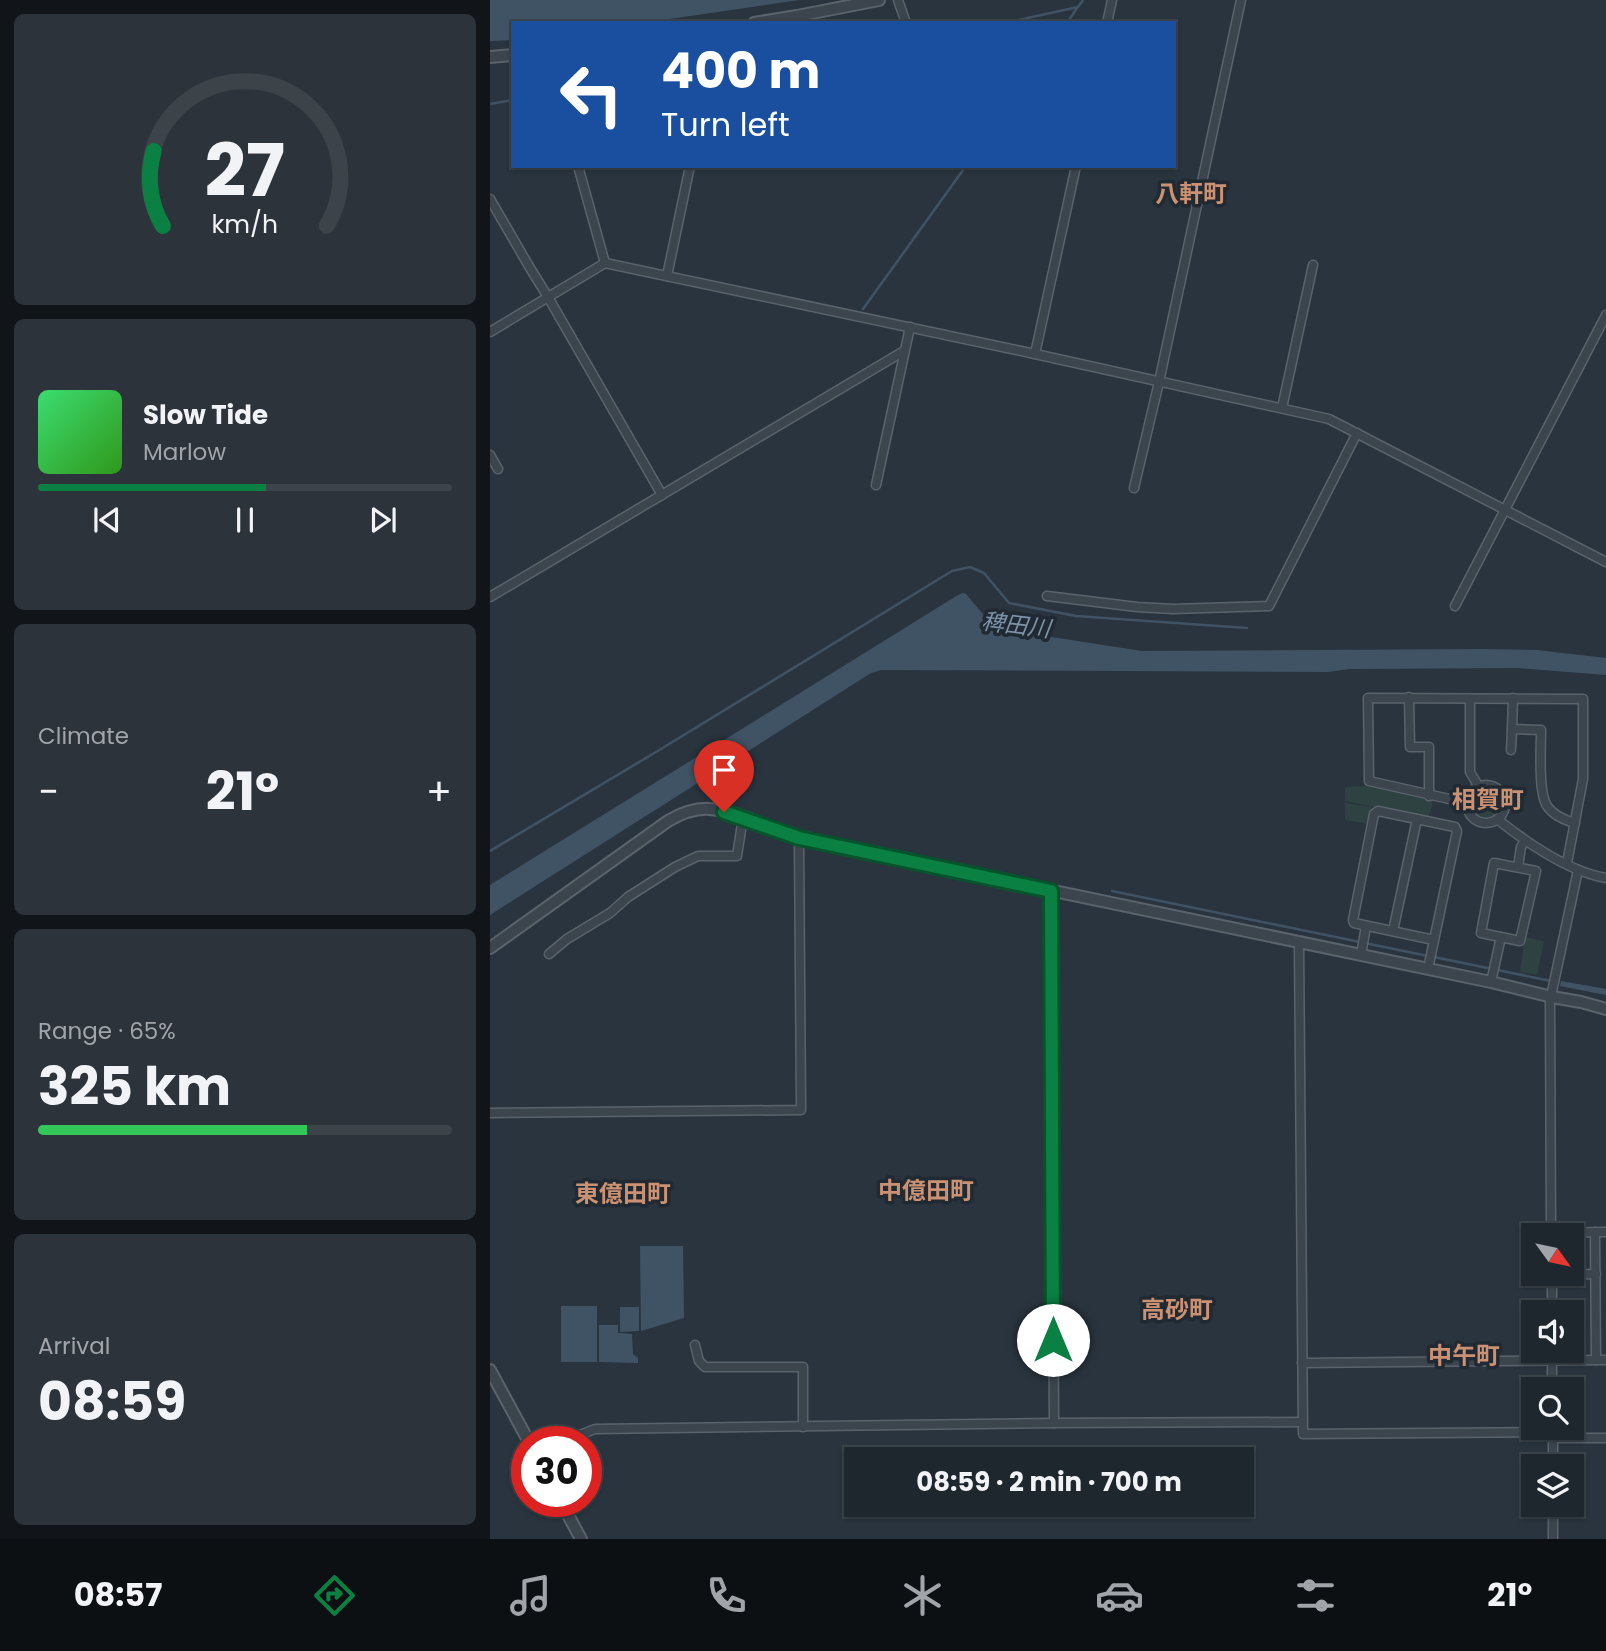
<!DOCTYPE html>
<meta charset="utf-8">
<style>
body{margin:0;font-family:Poppins,"Noto Sans JP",sans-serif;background:#2c333a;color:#f1f3f6;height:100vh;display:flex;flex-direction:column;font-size:26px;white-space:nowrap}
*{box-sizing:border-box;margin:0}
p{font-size:23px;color:#a1a5aa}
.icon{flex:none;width:38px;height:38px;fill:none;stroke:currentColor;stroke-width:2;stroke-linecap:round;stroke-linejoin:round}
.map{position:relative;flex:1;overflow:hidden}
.panel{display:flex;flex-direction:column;gap:14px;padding:14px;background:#111519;width:490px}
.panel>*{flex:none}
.guide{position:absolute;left:21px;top:21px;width:665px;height:147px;border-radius:0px;box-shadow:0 2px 5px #0004,0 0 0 2px #3c444a;background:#1a4fa0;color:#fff;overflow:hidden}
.needle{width:46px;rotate:123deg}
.buttons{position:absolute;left:1031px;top:1223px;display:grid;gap:14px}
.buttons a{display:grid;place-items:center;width:63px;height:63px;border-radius:0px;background:#1f272e;box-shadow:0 2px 5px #0004,0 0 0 2px #3c444a;font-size:35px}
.speed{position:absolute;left:21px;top:1426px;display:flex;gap:14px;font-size:35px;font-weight:700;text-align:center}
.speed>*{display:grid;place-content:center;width:91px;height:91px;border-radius:50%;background:#1f272e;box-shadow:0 2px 5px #0004,0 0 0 2px #3c444a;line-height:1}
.speed .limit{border:10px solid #d22;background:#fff;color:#111}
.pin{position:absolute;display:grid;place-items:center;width:60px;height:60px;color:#fff;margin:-72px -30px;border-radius:50% 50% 50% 0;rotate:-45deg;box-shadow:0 0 7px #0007}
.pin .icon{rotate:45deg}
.me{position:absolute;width:77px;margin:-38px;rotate:0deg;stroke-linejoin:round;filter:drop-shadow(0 0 5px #0008)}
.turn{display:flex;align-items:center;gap:24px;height:147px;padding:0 35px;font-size:32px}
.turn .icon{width:91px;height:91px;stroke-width:2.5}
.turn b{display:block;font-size:49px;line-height:60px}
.big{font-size:52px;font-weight:700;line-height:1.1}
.panel .widget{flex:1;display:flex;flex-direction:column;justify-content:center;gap:10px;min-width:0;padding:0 24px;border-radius:10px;background:#2c333a}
.panel .dial{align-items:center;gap:0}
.dial svg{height:182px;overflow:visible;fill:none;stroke:#3c444a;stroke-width:7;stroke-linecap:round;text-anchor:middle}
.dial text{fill:#f1f3f6;stroke:none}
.song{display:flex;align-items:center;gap:21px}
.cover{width:84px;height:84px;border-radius:10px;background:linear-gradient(135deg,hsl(140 70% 55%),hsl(110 70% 35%))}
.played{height:7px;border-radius:4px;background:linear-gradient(90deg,#0b8043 55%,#3c444a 55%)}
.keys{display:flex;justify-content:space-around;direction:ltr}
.heat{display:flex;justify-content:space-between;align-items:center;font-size:38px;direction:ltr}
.charge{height:10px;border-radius:5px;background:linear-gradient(90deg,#34c759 65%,#3c444a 0)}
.trip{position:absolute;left:354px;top:1447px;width:410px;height:70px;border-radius:0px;background:#1f272e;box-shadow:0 2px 5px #0004,0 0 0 2px #3c444a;font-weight:700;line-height:70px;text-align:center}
.tabs{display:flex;height:112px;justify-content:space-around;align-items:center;background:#0c1012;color:#a1a5aa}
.tabs .icon{width:49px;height:49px}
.tabs .active{color:#0b8043}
.tabs b{font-size:32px;color:#f1f3f6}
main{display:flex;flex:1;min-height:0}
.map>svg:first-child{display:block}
</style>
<main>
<section class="panel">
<div class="widget dial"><svg viewBox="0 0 100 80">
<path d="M14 69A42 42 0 1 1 86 69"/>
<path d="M14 69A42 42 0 0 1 10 36" stroke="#0b8043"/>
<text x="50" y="56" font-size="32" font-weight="700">27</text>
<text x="50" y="72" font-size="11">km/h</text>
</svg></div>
<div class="widget">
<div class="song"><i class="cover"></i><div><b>Slow Tide</b><p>Marlow</p></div></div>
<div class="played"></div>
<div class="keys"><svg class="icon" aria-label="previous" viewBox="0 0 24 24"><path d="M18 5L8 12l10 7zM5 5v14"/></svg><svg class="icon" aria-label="pause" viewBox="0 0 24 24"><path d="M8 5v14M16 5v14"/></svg><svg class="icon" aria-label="next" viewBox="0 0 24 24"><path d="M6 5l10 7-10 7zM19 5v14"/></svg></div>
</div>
<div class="widget"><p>Climate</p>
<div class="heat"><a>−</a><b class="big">21°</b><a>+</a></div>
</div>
<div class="widget"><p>Range · 65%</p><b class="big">325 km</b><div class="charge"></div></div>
<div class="widget"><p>Arrival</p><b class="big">08:59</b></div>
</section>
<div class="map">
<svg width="1116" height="1539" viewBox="0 0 1116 1539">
<rect width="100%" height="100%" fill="#29343e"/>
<g fill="#2d4241">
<polygon points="880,786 943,801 939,818 855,801 855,787"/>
<circle cx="997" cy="805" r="16"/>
<polygon points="855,803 881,807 882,812 879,824 855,820"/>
<polygon points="1035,937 1054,941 1047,975 1030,972"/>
</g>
<g fill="#405365">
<polygon points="0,0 309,0 152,23 23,23 23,40 0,41"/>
<polygon points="473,593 476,594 498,620 516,630 652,651 991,649 1047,650 1116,658 1116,675 1027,668 860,669 838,672 391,670 381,673 0,915 0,885 468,595"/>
<polygon points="1071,981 1116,989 1116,995 1070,986"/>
<polygon points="150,1246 193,1246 194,1318 151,1331"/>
<rect x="71" y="1306" width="36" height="56"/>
<polygon points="130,1307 149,1307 149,1331 130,1332"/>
<polygon points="109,1325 128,1325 128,1333 142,1334 143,1354 148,1358 148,1363 109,1362"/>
</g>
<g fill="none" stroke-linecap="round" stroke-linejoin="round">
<g stroke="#405365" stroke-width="2.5">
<polyline points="515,23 588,7 593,0"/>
<polyline points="577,23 587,8"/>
<polyline points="0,104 23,100"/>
<polyline points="373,309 476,166"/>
<polyline points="0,851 166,752 462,571 480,567 494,573 519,603 586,616 757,628"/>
<polyline points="622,891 938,956"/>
<polyline points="944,957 1061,981"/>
</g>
<defs>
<g id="minor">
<polyline points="408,0 416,23"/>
<polyline points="617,23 622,0"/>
<polyline points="88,166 115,263 545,354 839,419 1116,562"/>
<polyline points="0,199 40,268 58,297 172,495"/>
<polyline points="177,276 200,166"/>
<polyline points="0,332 115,263"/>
<polyline points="545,354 586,166"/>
<polyline points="792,408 823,265"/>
<polyline points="0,455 8,469"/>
<polyline points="386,485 420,327"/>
<polyline points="644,488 669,382 751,0"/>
<polyline points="557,596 647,607 683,609 779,606 867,433"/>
<polyline points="0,597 414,351"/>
<polyline points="965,606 1116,315"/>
<polyline points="919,697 920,747 939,747 939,796"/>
<path d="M1023,698L1022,729L1051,730C1051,748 1048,792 1057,806C1064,816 1074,820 1085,823"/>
<polyline points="980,699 980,772 989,787"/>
<polyline points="1021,750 1022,729"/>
<circle cx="996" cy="804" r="19"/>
<polyline points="977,803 879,781 878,698 1093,699 1093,779 1077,863"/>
<path d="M1007,819C1036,842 1079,872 1116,878"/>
<polygon points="1004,863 1046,871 1030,941 991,933"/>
<polyline points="1028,867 1031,847 1035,841"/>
<polyline points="561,891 564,1423"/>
<polyline points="903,931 927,819"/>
<polyline points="809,942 813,1434 1063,1432"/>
<polyline points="59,954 77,939 120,913 138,897 185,867 208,856 247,856 253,817"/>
<polyline points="871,955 876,926"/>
<polyline points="938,969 967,831 965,827 888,811 884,814 863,920 864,923 944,940"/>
<polyline points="1001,982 1011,937"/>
<polyline points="0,1113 311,1110 309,838"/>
<polyline points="1105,1232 1106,1360"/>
<polyline points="1061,1233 1116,1232"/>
<polyline points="1061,1236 1060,1001 1088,870"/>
<polyline points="1062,1274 1062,1312"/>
<polyline points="1062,1275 1106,1274"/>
<polyline points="205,1345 209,1361 215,1367 313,1367 313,1427"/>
<polyline points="1062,1351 1062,1390"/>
<polyline points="812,1363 1116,1360"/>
<polyline points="1063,1438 1116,1438"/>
<polyline points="72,1442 105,1429 564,1423 812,1422"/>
<polyline points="1063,1466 1063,1434"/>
<polyline points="1063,1539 1063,1505"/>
</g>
<g id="tertiary">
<polyline points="264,23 307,16 389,0"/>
<polyline points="0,57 23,55"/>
<path d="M0,948L178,821C190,814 206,808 220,809C249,811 281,829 309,838L1001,982L1062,997L1091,1002L1116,1009"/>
<polyline points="0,1370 39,1442"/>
<polyline points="71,1502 91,1539"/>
</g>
</defs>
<use href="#minor" stroke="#5a636c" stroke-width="11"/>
<use href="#tertiary" stroke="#5a636c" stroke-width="14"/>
<use href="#minor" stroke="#3c454e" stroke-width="8"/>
<use href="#tertiary" stroke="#3c454e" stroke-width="10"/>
</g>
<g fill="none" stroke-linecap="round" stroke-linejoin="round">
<defs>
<polyline id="route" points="234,812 309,838 561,891 563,1340"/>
</defs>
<use href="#route" stroke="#07532c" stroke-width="18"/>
<use href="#route" stroke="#0b8043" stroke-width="12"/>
</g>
<g text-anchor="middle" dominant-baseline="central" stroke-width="7" stroke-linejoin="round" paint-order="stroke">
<g font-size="23" font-style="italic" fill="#7d93a9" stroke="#212a33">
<text transform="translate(526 625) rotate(7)">稗田川</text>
</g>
<g font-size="24" font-weight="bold" fill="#ca9172" stroke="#212a33">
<text x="701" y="193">八軒町</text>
<text x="998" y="799">相賀町</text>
<text x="436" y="1190">中億田町</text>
<text x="133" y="1193">東億田町</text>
<text x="687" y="1309">高砂町</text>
<text x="974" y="1355">中午町</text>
</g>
</g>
</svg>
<div class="buttons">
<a><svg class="needle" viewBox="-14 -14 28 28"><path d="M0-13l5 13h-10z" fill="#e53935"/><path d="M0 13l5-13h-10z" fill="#a1a5aa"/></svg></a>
<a><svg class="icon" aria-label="sound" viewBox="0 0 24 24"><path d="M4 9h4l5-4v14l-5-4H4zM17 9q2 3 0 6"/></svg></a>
<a><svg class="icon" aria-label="search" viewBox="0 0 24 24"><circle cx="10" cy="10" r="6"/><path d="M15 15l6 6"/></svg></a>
<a><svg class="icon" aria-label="layers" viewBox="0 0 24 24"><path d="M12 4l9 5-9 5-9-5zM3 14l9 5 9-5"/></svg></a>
</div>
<div class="speed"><div class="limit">30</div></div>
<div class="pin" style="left:234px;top:812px;background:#d93025"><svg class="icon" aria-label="arrive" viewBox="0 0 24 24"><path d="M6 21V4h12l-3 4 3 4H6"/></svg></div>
<svg class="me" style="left:563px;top:1340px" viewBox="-20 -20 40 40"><circle r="19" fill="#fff"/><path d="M0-13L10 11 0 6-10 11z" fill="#0b8043"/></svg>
<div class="trip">08:59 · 2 min · 700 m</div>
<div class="guide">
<div class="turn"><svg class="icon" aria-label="left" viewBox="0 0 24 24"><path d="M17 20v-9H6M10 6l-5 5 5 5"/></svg><div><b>400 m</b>Turn left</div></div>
</div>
</div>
</main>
<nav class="tabs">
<b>08:57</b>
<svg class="icon active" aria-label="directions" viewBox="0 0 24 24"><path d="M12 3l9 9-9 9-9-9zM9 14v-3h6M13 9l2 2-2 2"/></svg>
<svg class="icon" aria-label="music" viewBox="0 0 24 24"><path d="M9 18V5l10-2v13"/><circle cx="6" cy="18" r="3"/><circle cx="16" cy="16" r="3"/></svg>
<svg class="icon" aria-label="phone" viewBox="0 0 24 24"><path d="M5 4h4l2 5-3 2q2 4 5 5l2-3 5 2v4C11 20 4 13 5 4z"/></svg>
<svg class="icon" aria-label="climate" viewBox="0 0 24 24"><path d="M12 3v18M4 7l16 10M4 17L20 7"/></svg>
<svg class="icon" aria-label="car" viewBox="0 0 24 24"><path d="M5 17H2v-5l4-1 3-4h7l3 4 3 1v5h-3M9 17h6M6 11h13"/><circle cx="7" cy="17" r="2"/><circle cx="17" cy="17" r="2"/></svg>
<svg class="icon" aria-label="filters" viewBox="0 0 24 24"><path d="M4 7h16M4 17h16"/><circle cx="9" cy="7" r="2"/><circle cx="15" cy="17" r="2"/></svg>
<b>21°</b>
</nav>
